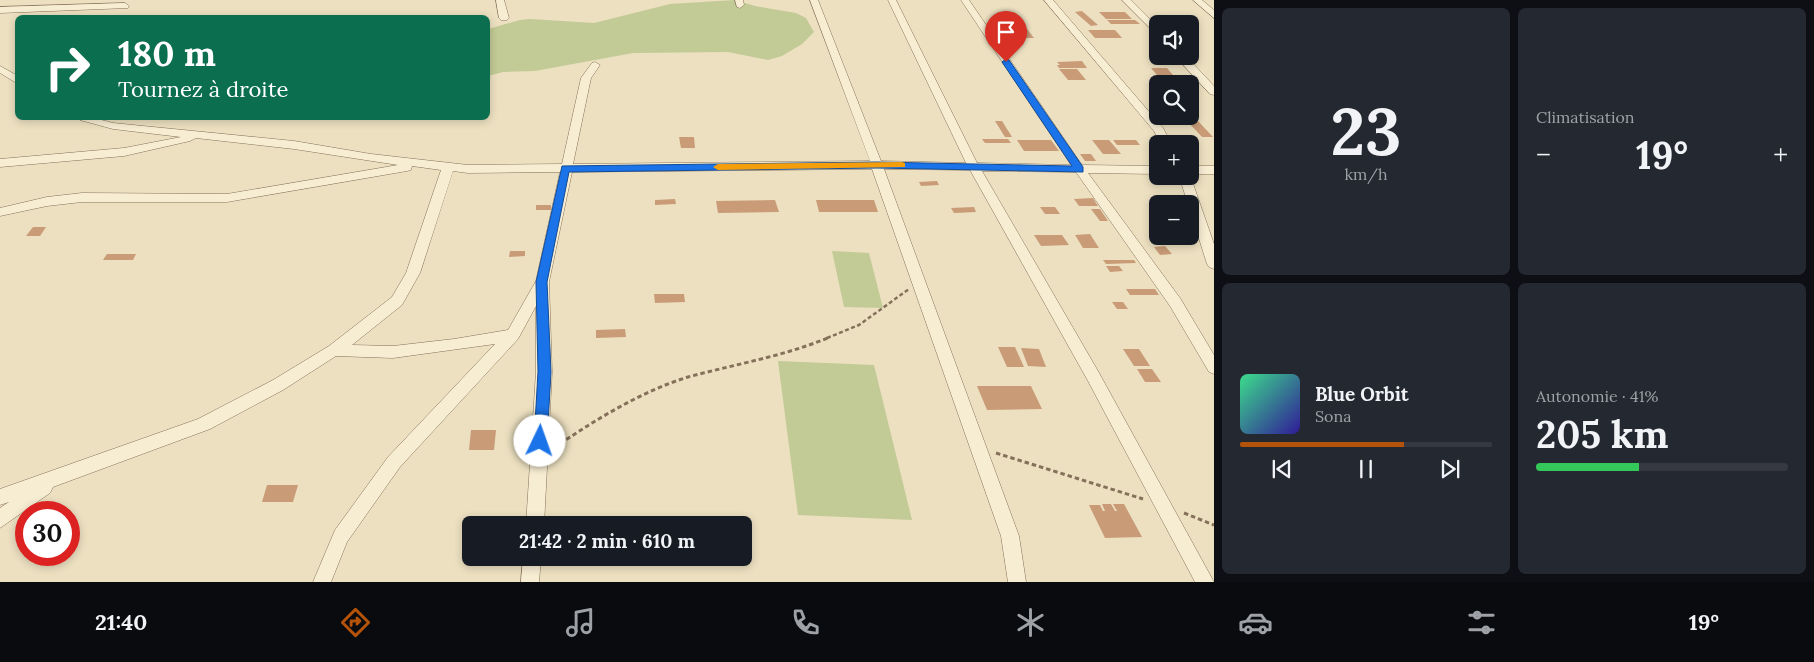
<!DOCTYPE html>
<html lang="fr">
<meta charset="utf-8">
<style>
body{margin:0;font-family:Lora,serif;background:#242831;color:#f1f3f6;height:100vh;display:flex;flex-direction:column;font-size:19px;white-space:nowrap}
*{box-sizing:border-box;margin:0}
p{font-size:16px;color:#9ea1a6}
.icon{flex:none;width:28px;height:28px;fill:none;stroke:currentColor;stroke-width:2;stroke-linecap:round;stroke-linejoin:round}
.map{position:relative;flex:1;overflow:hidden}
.sheet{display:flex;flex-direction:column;gap:8px;padding:8px;background:#0d0f14;width:600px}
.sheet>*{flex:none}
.guide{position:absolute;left:15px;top:15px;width:475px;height:105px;border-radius:8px;box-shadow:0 2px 8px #0003;background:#0b6e4f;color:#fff;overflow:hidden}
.tools{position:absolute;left:1149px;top:15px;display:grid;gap:10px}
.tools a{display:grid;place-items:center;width:50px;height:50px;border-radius:8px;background:#171b24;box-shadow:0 2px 8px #0003;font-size:25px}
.speed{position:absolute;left:15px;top:501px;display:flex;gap:10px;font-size:25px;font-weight:700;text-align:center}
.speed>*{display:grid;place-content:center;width:65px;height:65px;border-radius:50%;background:#171b24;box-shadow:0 2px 8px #0003;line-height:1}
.speed .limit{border:8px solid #d22;background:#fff;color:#111}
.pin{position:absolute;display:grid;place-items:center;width:42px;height:42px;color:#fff;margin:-51px -21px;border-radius:50% 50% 50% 0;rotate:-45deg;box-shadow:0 0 5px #0007}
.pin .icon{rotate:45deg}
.me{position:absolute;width:55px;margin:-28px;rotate:3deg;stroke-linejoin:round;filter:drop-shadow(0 0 4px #0008)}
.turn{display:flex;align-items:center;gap:18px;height:105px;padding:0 20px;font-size:22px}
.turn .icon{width:65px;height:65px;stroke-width:2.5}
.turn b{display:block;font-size:35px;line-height:42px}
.big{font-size:38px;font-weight:700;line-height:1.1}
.sheet .tile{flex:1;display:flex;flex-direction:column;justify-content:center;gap:8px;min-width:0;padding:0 18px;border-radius:8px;background:#242831}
.sheet .dial{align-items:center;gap:0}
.dial b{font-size:65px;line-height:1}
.song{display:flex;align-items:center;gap:15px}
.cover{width:60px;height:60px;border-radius:8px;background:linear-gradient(135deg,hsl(150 70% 55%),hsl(250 70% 35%))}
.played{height:5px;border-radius:2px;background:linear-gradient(90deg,#b45309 65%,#363941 65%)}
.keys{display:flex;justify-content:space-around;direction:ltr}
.heat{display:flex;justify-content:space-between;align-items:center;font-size:28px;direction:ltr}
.charge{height:8px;border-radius:4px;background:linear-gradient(90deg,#34c759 41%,#363941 0)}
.sheet .tiles{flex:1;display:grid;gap:8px;grid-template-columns:repeat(2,1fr)}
.trip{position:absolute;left:462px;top:516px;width:290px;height:50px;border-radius:8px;background:#171b24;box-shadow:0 2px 8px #0003;font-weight:700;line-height:50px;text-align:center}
.menu{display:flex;height:80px;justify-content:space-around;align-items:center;background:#090b0e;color:#9ea1a6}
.menu .icon{width:35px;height:35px}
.menu .current{color:#b45309}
.menu b{font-size:22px;color:#f1f3f6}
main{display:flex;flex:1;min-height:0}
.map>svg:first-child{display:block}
</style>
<main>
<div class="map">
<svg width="1214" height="582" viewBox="0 0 1214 582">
<rect width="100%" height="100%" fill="#ece0c0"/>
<g fill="#c2ca95">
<polygon points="735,0 755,6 796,13 806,18 814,32 802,44 782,56 768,60 728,52 633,53 535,71 503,72 488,76 488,29 520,20 530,19 594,23 670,4"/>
<polygon points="832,251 869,253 883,308 844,307"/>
<polygon points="778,361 874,365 912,520 798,515"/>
</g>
<g fill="#c99b77">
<polygon points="1082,11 1098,25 1091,26 1075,12"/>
<polygon points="1099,12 1125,12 1132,19 1106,19"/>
<polygon points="1107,20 1135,20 1140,24 1111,24"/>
<polygon points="1017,29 1027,29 1034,38 1023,38"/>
<polygon points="1088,30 1115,30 1122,38 1095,38"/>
<polygon points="1082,61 1087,68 1059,68 1057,65 1060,65 1057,62"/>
<polygon points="1151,68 1167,68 1173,75 1157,75"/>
<polygon points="1059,69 1077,69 1086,80 1068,80"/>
<polygon points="1190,114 1195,120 1171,120 1168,116 1190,116"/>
<polygon points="995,121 1002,121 1012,137 1005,137"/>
<polygon points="1187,121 1198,121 1213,137 1202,137"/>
<polygon points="679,137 694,137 695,148 681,148"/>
<polygon points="982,139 1008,139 1011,143 985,143"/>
<polygon points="1017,140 1051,140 1059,151 1024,151"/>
<polygon points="1092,140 1109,140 1121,154 1103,154"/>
<polygon points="1113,140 1136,140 1140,145 1117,145"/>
<polygon points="1080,154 1091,154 1096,161 1085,161"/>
<polygon points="937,181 939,185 921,186 919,182"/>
<polygon points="1093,198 1098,206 1079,206 1074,199"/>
<polygon points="675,199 676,204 655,205 655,200"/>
<polygon points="775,200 779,212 718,213 716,201"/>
<polygon points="816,200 874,200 878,212 819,212"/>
<rect x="536" y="205" width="15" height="5"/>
<polygon points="974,207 976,212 954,213 951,208"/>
<polygon points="1040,207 1055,207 1060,214 1045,214"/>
<polygon points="1091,209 1100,209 1108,221 1100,221"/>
<polygon points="33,227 46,227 40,236 26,236"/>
<polygon points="1090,234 1099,248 1083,248 1075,235"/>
<polygon points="1034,235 1062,235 1069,245 1041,246"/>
<polygon points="1165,246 1172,254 1160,255 1154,247"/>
<polygon points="510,251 525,251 525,256 509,257"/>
<polygon points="107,254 136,254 133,260 103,260"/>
<polygon points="1103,260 1134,260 1136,263 1106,264"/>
<polygon points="1106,266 1119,266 1123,271 1110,272"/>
<polygon points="1126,289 1155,289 1159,295 1130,295"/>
<polygon points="654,294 684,294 685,302 655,303"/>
<polygon points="1112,302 1123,302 1128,309 1117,309"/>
<polygon points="625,329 626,337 596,338 596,330"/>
<polygon points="998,347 1015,347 1024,367 1007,367"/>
<polygon points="1021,348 1039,349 1046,367 1028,366"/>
<polygon points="1123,349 1139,349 1150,366 1134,366"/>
<polygon points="1137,369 1152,369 1161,382 1145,382"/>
<polygon points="977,386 1031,386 1042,409 987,410"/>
<polygon points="471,430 496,430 494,450 469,450"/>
<polygon points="267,485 298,485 293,502 262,502"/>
<polygon points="1102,504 1111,504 1115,511 1117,511 1113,504 1124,504 1142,537 1105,538 1089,505 1100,505 1103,511 1105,511"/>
</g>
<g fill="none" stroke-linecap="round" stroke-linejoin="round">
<defs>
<g id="minor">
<polygon points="496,0 504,0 509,18 507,20 501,20 499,18"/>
<polygon points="735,0 743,0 744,5 740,8 737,7"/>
<path d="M810,0H818L881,161L966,163L888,0H896L977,163L1071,165L961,0H969L1082,165L1158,166V174L1088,173L1180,298L1214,355V374L1209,372L1170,306L1076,172L982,171L1098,371L1214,582H1195L1088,381L970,170L884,169L1019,536L1026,582H1008L1001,536L872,169L572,172L549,282L552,372L544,525H526L536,372V306L518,339L400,467L347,542L331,582H313L335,530L388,457L495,344L393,358L336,356L283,390L210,429L53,487L50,493L0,528V508L9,502L0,505V489L198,419L273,380L329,346L392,297L406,273L441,170L412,166L411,170L407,171L227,202H82L47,206L0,216V208L47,197L82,193L227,194L398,165L294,149L196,138L190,141L124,156L0,167V159L124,148L181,137L113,129L80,120L79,118H94L113,123L294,141L371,154L468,165L562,164L581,78L592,63L595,62L600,65L591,78L573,164L870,161ZM453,171L468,173L560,172L536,281L508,330L454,339L393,346L352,345L402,305L420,273Z"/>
<polygon points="1044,0 1053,0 1163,128 1172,144 1161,144 1154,131"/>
<polygon points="1122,0 1131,0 1158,27 1158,36"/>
<polygon points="1193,0 1202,0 1214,10 1214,18"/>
<polygon points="125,3 129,6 128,8 0,13 0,7"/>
<polygon points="1175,56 1186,56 1214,86 1214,95 1210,94"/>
<polygon points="0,66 18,76 18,84 0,73"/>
<rect x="1190" y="166" width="24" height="8"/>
<polygon points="1190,175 1214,244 1214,269 1209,267 1207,264 1190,210 1190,204 1188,204 1179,176 1190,176"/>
<polygon points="523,558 541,558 539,582 521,582"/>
</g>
</defs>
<use href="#minor" stroke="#857159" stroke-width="1"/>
<polyline stroke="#857159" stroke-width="2.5" stroke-dasharray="4 2.5" stroke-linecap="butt" points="827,338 859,325 909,289"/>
<g stroke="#857159" stroke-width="3" stroke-dasharray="4.5 3" stroke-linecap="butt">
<path d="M554,448C593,421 642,391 688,377C736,364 785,356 830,337"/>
<polyline points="996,453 1143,499"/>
<polyline points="1184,513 1214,525"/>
</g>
<use href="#minor" fill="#f7edd3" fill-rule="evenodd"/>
</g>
<polygon fill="#1a73e8" stroke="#114b97" points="1006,59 1009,60 1083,167 1083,172 877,168 569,172 547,282 551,372 547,441 545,445 540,447 535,445 534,441 538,372 536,282 562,166 877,162 1072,166 1002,62"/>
<polygon fill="#f59e0b" points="902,162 905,163 905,167 718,170 713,167 718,164"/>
</svg>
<div class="tools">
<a><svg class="icon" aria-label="sound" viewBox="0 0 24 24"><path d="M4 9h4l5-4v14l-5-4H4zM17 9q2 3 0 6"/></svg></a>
<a><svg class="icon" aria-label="search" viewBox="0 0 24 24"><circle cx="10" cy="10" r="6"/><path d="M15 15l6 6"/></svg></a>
<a>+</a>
<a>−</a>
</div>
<div class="speed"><div class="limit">30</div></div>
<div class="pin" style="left:1006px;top:62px;background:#d93025"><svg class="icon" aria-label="arrive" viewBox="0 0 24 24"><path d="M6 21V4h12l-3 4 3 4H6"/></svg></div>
<svg class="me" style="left:540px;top:441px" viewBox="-20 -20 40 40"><circle r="19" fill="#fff"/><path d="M0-13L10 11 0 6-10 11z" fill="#1a73e8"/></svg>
<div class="trip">21:42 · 2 min · 610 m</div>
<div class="guide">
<div class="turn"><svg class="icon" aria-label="right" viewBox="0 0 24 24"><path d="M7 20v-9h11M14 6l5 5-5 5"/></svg><div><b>180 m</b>Tournez à droite</div></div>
</div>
</div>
<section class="sheet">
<div class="tiles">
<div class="tile dial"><b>23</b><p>km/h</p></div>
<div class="tile"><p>Climatisation</p>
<div class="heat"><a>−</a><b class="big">19°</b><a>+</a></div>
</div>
<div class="tile">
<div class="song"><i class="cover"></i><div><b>Blue Orbit</b><p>Sona</p></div></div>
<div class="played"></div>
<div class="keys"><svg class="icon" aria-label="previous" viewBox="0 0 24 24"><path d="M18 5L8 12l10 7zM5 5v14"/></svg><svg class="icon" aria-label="pause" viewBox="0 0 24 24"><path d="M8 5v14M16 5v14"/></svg><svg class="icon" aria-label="next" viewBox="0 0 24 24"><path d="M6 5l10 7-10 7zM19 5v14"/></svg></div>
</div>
<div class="tile"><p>Autonomie · 41%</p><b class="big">205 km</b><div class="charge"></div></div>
</div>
</section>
</main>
<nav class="menu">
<b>21:40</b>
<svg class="icon current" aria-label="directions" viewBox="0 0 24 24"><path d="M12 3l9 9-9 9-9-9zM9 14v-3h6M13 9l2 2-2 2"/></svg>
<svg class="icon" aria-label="music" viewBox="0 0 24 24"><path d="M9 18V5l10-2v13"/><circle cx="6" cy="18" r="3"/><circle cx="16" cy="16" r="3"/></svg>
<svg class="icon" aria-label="phone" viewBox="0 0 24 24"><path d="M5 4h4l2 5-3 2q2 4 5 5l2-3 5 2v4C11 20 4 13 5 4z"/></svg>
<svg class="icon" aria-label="climate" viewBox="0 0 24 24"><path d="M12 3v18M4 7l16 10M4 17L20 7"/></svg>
<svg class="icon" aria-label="car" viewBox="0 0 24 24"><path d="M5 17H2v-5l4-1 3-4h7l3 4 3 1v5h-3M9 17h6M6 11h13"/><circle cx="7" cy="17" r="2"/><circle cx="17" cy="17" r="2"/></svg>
<svg class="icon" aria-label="filters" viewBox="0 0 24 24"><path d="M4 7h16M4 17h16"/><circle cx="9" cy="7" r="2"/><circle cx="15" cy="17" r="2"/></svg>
<b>19°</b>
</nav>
